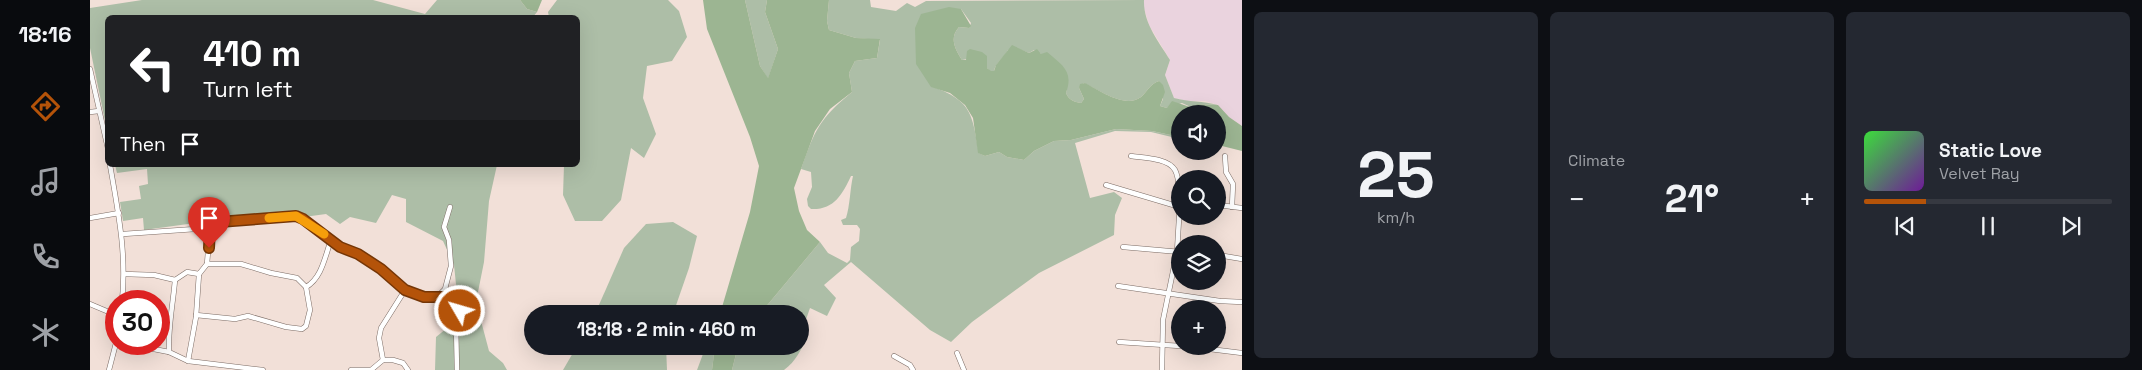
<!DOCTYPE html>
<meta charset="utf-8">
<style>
body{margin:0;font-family:"Space Grotesk",sans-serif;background:#242831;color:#f1f3f6;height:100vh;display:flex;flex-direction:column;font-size:19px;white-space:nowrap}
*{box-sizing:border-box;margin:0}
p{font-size:16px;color:#9ea1a6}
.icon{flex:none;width:28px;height:28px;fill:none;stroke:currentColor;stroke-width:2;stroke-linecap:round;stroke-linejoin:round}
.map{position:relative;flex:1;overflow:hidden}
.drawer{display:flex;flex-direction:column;gap:12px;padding:12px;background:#0d0f14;width:900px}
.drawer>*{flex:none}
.top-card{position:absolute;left:15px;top:15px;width:475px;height:152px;border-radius:8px;box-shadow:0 5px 20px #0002;background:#202124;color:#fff;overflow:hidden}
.fabs{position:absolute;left:1081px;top:105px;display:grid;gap:10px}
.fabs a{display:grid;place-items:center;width:55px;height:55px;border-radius:50%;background:#171b24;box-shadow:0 5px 20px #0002;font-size:25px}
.speed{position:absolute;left:15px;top:290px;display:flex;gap:10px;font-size:25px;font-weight:700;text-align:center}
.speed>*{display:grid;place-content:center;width:65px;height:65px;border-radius:50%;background:#171b24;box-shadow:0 5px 20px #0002;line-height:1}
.speed .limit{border:8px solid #d22;background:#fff;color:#111}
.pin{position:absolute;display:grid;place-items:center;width:42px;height:42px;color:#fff;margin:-51px -21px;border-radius:50% 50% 50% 0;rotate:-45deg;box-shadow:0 0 5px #0007}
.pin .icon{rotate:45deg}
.me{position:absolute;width:55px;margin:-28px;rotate:308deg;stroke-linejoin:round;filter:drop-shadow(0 0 4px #0008)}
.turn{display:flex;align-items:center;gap:18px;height:105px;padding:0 15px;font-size:22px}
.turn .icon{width:65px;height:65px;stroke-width:2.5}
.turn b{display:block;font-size:35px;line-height:42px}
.then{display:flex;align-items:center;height:48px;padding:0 15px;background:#0003;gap:10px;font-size:19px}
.big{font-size:38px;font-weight:700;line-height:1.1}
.drawer .card{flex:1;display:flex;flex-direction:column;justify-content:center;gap:8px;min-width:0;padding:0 18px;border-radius:8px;background:#242831}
.drawer .dial{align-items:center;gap:0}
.dial b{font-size:65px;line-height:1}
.song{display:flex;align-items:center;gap:15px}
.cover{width:60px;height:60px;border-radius:8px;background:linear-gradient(135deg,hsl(120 70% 55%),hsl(280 70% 35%))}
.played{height:5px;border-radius:2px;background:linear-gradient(90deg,#b45309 25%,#363941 25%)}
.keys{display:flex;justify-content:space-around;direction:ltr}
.heat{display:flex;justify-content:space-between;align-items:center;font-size:28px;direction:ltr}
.drawer .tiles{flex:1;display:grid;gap:12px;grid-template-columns:repeat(3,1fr)}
.trip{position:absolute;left:434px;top:305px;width:285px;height:50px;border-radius:25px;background:#171b24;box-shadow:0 5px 20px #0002;font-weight:700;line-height:50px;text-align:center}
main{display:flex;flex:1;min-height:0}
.menu{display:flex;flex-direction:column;width:90px;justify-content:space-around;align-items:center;background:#090b0e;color:#9ea1a6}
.menu .icon{width:35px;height:35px}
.menu .on{color:#b45309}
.menu b{font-size:22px;color:#f1f3f6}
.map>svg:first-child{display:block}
</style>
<main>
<nav class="menu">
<b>18:16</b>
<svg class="icon on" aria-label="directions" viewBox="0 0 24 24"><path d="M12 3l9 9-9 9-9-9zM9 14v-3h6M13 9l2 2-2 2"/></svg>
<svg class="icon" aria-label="music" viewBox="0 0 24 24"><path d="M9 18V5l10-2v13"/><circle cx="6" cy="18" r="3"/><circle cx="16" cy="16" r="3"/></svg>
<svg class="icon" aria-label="phone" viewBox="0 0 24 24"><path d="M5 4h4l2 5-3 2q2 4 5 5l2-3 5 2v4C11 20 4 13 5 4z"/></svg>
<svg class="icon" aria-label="climate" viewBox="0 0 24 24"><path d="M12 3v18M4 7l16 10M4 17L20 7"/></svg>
</nav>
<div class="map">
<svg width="1152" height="370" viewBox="0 0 1152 370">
<rect width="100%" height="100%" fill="#f2e0d8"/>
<polygon fill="#ead3de" points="1054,0 1152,0 1152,126 1139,117 1128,105 1115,101 1096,101 1084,98 1075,75 1080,60 1059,25 1054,8"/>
<g fill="#adbea7">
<polygon points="52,0 283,0 335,14 347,0 430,0 437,9 447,12 442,18 18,18 17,130 0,48 0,8"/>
<polygon points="467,0 578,0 589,11 597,37 582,61 557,66 553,98 566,134 554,158 541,148 531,200 512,221 485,221 473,195 474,165 488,165 488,18 459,17 458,12"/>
<polygon points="655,0 677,0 675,12 688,49 678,79 670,66"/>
<path d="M739,0H780L781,7L806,11L817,3L825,7L836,1L1054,0C1053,23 1069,42 1080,60L1075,75L1084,98C1099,102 1113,101 1128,105L1108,104L1103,108L1092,103L1077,108L1070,106L1073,99L1069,81C1060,84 1057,92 1051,97C1035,109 1009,90 994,83L989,88L994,99L991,103C984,102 979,100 976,93L977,89L951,54L944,50L939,53L926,48L918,50C914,58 906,62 904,71H900L897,68V56L872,60C865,49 859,38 869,27L879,28L881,23L871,9L841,86C882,101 882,113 889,153L895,156L909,152L917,157L934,160L944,151L964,141L981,140L1026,129L1062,131L1090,137V139L1061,132L1025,131L985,143L1000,198L1024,192L1032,198L1025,215L1024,235L949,273L882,322L861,342L840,330L761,262L734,285L746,298L737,316L720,308L712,331L717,337C711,350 706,361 694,370H642L648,346H710V314H670L730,242L738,253L757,263L760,260L761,247L769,241L770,229L767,225H753L751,220L756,218C760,206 760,189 763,176H761C752,195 744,210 721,209L718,206L717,199L722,187L721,172L711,169C725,130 729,119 762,92L759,73L765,61L787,58L790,40L766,38L739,30L737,21Z"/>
<polygon points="25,165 407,165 399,201 394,262 386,302 399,351 413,363 417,370 345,370 346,337 362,324 367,294 364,265 353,241 316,222 316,199 302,195 286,223 260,217 250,224 236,214 214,217 207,213 126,219 111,226 98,224 54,230 53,218 33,221 30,202 51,199 49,186 58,184 57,169 27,173"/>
<polygon points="583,222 607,236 599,268 583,314 505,314 534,248 556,224"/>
<polygon points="487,346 576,346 577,370 473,370"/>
<polygon points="616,346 625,346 622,370 607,370"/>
</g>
<g fill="#9cb592">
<polygon points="430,0 452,0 447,12 437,9"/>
<polygon points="613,0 655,0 670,66 678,78 688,49 675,12 677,0 739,0 737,21 739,30 766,38 790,39 787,58 765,61 759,73 762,92 740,109 725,131 704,188 709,211 717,230 730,242 670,314 630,314 660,212 669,166 660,137 617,29"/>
<path d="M859,7L871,9L881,26L879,28L869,27C859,38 865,49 872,60H876L877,51L880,49L892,52L897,56V68L901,71H904L906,65L922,45L939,53L947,49L951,54L957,52C972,65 984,71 976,93C979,100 984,102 991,103L994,99L989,88L990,84L995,83C1009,90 1035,109 1051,97C1057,92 1060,84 1069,81L1073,85L1075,92L1070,106L1077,108L1082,101L1103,108L1107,104L1128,105L1139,117L1152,126V151L1128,145V114H1090V137L1062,131L1026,129L981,140L964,141L944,151L934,160L917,157L909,152L895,156L888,153L883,118L875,105L860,93L841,87L826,64L825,28L831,14Z"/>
<polygon points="625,346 648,346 642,370 622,370"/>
</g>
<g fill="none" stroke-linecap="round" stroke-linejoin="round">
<defs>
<g id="minor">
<polyline points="0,69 18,149"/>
<polyline points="0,112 9,111"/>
<path d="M1041,156C1054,158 1078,158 1085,170C1089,177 1089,189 1090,197"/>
<polyline points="1135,156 1136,172 1143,184 1142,207"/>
<path d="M20,165C28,211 37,255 32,301"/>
<polyline points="1016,185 1090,207"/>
<polyline points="1128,205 1152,208"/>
<polyline points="0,218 29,213"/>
<polyline points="33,234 120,228"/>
<polyline points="1033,247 1090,252"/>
<polyline points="1128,255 1152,259"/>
<polyline points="34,274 64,275 85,280 97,272 109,274 117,264 120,228 129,222 206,216 213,219 250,247 268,254 291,269 315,290 333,297 353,297 370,306 366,325 367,370"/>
<polyline points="1028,286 1130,301 1152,302"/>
<path d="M216,287C232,278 235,256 241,240"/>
<polyline points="347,297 355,289 361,266 359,240 354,227 360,207"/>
<polyline points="0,304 26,315"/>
<polyline points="106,315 145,319 158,316 196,327 212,329 216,326 220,310 216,287 207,278 181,273 151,264 117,264"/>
<polyline points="1029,342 1090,346"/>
<polyline points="38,344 79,352 98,361 173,370"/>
<polyline points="1095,346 1152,353"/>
<path d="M79,352C78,327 83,304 85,280"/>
<polyline points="867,353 874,370"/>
<polyline points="804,356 820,365 823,370"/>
<polyline points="293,360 289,338 291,328 315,290"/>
<polyline points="98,361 106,317 109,274"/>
<polyline points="19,370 26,343"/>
<polyline points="261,370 281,370 293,360 303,360 313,363 318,370"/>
<polyline points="1072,370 1073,320 1087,252 1090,202"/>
</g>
</defs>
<use href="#minor" stroke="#7c6c65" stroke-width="5.5"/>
<use href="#minor" stroke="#fff" stroke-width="4.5"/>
</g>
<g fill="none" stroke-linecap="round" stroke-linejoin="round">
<defs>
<polyline id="route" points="119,248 120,228 129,222 206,216 213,219 250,247 268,254 291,269 315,290 334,297 353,297 370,306 370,311"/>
</defs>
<use href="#route" stroke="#753606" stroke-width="12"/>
<use href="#route" stroke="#b45309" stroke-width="9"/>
<polyline stroke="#f59e0b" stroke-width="9" points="179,218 206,216 234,234"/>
</g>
</svg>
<div class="fabs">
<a><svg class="icon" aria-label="sound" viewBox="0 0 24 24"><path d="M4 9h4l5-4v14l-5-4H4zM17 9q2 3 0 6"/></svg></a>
<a><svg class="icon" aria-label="search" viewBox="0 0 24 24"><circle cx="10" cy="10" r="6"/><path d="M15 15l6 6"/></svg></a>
<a><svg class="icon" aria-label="layers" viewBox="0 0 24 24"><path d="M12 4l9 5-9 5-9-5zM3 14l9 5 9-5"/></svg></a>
<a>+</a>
</div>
<div class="speed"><div class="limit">30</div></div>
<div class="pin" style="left:119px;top:248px;background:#d93025"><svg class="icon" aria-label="arrive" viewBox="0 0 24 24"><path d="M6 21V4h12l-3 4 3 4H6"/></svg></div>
<svg class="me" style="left:370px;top:311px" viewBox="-20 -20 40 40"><circle r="17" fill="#b45309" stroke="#fff" stroke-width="3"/><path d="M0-11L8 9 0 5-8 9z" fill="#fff"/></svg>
<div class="trip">18:18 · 2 min · 460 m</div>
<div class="top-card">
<div class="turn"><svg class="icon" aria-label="left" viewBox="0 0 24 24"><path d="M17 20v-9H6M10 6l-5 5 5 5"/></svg><div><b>410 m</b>Turn left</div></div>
<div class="then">Then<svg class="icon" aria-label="arrive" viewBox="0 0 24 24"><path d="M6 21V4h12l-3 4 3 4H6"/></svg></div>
</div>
</div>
<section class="drawer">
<div class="tiles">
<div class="card dial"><b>25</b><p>km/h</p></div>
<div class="card"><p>Climate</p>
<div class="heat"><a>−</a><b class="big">21°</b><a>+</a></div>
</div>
<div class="card">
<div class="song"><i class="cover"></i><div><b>Static Love</b><p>Velvet Ray</p></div></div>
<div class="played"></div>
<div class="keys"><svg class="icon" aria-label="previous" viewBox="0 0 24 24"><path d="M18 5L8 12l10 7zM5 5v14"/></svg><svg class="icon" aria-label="pause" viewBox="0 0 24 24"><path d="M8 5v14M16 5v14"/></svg><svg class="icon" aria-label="next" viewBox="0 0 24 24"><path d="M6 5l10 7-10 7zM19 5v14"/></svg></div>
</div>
</div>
</section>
</main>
